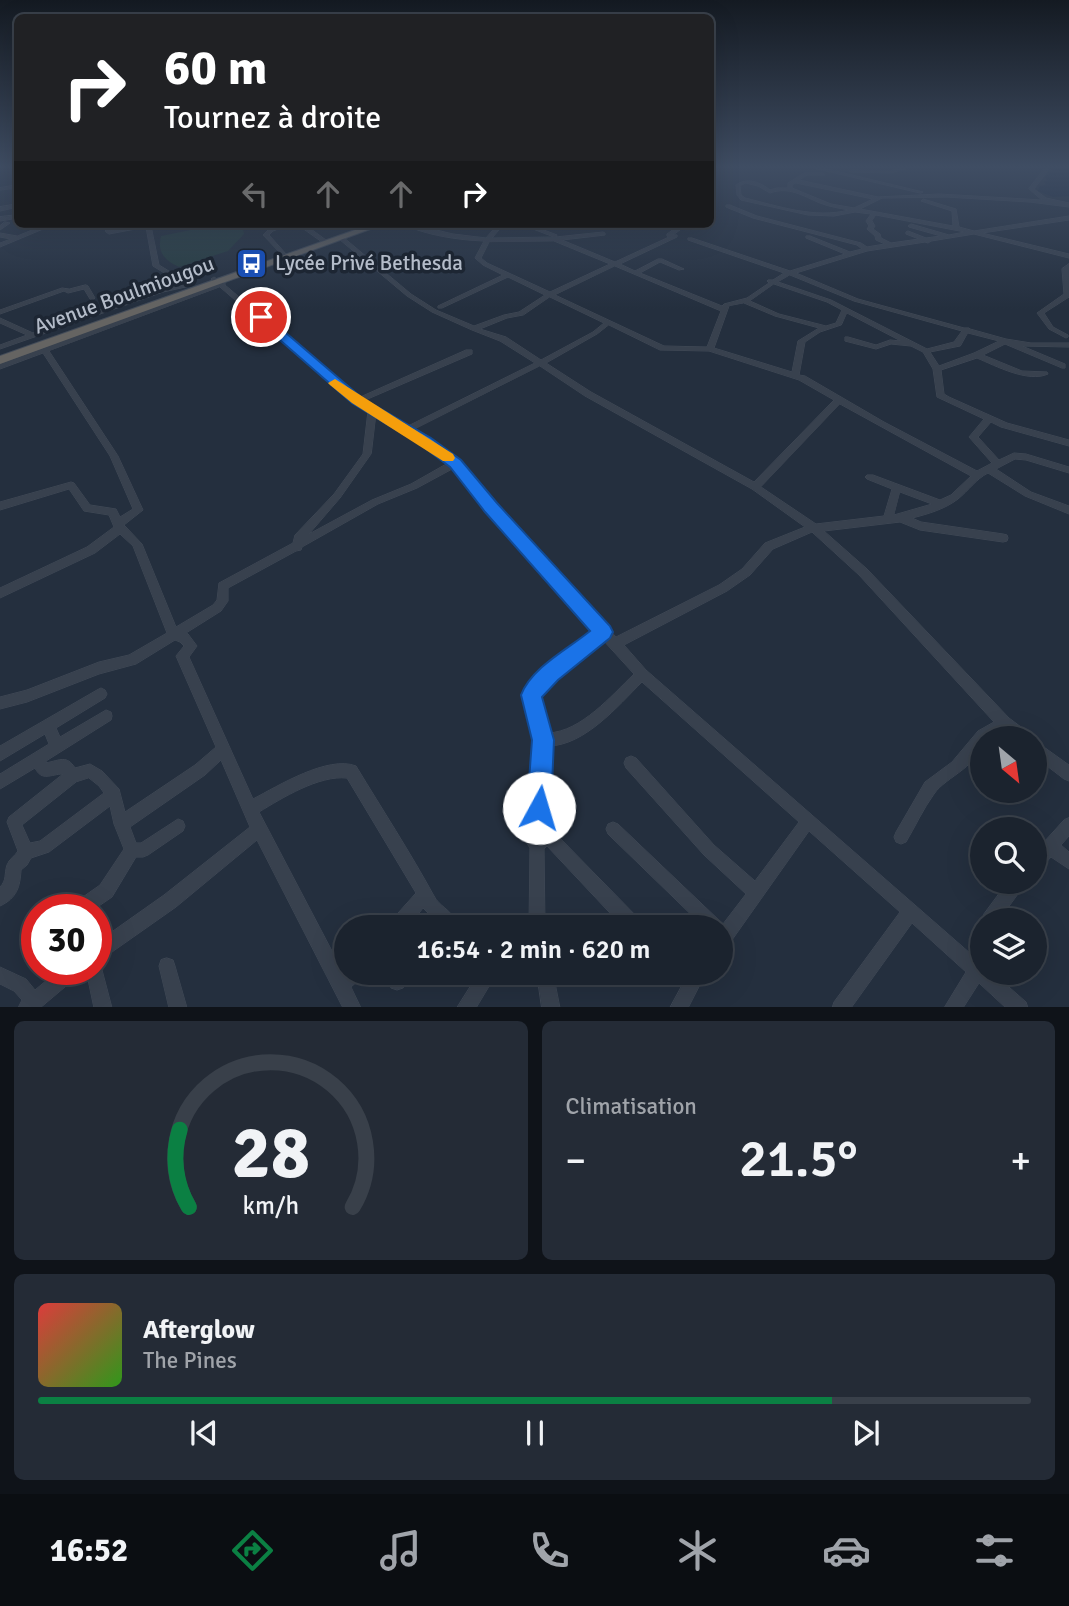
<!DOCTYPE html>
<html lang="fr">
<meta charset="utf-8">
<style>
body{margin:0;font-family:Signika,sans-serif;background:#242b36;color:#f1f3f6;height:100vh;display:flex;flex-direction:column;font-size:26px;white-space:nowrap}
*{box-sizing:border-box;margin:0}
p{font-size:23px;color:#a0a4aa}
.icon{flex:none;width:38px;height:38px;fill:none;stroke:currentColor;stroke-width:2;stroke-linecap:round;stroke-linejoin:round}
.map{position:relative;height:1007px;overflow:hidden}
.sheet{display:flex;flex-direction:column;gap:14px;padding:14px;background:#0f1319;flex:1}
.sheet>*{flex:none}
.guide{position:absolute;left:14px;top:14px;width:700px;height:214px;border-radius:10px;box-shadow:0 7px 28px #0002,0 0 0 2px #39404a;background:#202124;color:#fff;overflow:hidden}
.needle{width:46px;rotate:151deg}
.buttons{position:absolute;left:970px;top:726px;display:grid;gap:14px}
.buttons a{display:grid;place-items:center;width:77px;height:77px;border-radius:50%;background:#1b232e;box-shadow:0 7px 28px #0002,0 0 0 2px #39404a;font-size:35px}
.speed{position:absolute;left:21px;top:894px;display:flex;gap:14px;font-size:35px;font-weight:700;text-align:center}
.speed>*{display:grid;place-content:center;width:91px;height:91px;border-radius:50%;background:#1b232e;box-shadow:0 7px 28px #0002,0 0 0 2px #39404a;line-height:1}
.speed .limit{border:10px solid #d22;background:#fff;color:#111}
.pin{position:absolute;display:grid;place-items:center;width:60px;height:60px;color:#fff;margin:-30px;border:4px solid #fff;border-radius:50%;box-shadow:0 2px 7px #0007}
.me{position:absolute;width:77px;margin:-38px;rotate:6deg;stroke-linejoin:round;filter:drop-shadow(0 0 5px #0008)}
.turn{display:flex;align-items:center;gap:24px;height:147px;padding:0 35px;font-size:32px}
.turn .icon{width:91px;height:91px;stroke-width:2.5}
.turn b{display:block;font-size:49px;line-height:60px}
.lanes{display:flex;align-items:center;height:66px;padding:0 35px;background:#0003;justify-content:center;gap:35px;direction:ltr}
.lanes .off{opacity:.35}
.big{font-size:52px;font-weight:600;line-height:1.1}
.sheet .card{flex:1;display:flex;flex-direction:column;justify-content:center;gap:10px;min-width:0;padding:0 24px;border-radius:10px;background:#242b36}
.sheet .dial{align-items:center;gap:0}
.dial svg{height:182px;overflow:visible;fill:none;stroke:#39404a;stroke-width:7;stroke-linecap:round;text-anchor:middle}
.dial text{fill:#f1f3f6;stroke:none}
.song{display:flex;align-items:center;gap:21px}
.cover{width:84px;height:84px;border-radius:10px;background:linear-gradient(135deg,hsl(0 70% 55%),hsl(110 70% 35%))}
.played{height:7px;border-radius:4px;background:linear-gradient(90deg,#0b8043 80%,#39404a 80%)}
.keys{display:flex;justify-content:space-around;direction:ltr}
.heat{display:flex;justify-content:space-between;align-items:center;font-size:38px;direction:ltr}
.sheet .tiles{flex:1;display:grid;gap:14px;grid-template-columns:1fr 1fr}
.card:last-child{grid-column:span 2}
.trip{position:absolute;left:334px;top:915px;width:399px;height:70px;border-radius:35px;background:#1b232e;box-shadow:0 7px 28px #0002,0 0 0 2px #39404a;font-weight:600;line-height:70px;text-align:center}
.tabs{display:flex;height:112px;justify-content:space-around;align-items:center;background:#0b0e12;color:#a0a4aa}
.tabs .icon{width:49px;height:49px}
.tabs .current{color:#0b8043}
.tabs b{font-size:32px;color:#f1f3f6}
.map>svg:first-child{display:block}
</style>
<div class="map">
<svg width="1069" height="1008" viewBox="0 0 1069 1008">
<rect width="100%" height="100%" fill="#242f3e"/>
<path fill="#263c3f" d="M242,224L244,234L228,251L179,267C164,260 157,252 161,236L220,224Z"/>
<polygon fill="#17263c" points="1055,168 1069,168 1069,196 1053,197 1038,191 1040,186 1046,185 1044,181 1048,181 1045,177"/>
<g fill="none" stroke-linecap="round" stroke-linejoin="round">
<defs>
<g id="minor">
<polygon points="814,168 823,168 923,192 921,193"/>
<polygon points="900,168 908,168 891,173 851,172 849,171 851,170 891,171"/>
<path d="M1045,168H1050L1034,189L1046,198L1069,203V207L1030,202L946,197L882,198L860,209L953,226L952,211L921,201L923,199L956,209L959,227L974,231L1069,216V220L982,233L1069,254V258L974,234L931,241L928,243L925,242L867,251L796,273L858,299L964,328H969L970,329L1006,339L1031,343H1069V347L1022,346L1065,364V368H1062L1005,344L983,355L1022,371L1047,372L1048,374C1028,383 996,366 977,358L941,370L944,394L949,397L1007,423L1069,440V446L1001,427L991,422L978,437L999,460L1014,453L1026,454L1069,467V473L1026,460L1015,459L996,469L1031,492L1069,506V514L1025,496L988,473C976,479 969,490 958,499C945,509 928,514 912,518L921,522L1003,534L1007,535L1008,538L1007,541L1003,542L920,530L900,522L824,531L867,569L1009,718L1029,733L1030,738H1014L1004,731L991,738H982C982,766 946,776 934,794C923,809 915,827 906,842L901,844L896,842L894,837L896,832L925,782L952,762L978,731L994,722L859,575L812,532L773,549L750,575L727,591L624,645L646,670L971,954L976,945L982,943V973H993L1026,1002L1028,1008H1006L979,983L963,1008H944L966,972L912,923L851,1008H832L834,1002L900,912L809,831L727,947L721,949V928H705L608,834L606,829L608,824L613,822L618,824L723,924L746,894L704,855L626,768L624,763L626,758L631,756L636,758L714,845L755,881L799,822L642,682C618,706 585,745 549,746L547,797L548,809L553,831L642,922L644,928H624L547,846L544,849L545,928H529L530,848L504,808L506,803L511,801L516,803L538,834L539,833C531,804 537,778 536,750C536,730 530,713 525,695L527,691L547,670L596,631L488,511L454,468L417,488L378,504L302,547L301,550L296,551L228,588V601L221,611L186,633L188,634L197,646L189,657L253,799C278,786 328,755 356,766C382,809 410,852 434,896C439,906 451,910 455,920L452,928H434L437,922L423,908L407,928H388L390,922L416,893L347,778C319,775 282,798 259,812L343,972L346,968V973H362L360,979L351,987L361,1008H343L257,840L176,907L102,959L96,961V943L164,895L250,827L221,760L205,775L130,827L136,843H141L178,819L183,821L185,826L183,831L148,855L143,857H136L112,897L93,910H71L73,904L100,885L124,849L114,824L110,806L49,852L31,858L27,865L21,870C20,887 17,898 0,906V887C7,880 4,874 7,865C9,859 15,856 18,851L7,822L9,817L63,774C51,774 42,782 35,768L0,789V774L49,744L45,734L0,761V746L97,690L101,688L105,690L107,694L105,698L56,728L60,737L106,710L111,712L112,716L111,720L46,761V763C60,760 67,755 75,768L90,764L102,771L119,789L125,812L195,765L216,747L176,656L184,646L180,642L175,640L136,664L99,674L27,702L0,709V697L27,690L99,662L129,655L167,633L133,546L120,534L95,553L0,598V588L87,547L114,527L109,515L84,511L69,489L0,510V502L71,482L74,483L90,505L116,509L120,517L133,509L110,456L43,353L0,369V364L216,284L211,279L214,277L222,282L225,283V285L358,398L466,350H472V354L363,401L406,427L535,363L500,341L472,330L432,312L407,296L339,239V237H343L411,294L436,310L474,326L504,315L519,312L545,295L508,277L442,308H438V306L503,275L483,265L475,258L484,241C457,240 426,235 402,224H411L453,234L486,238L498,224H504L492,238L554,237L520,224H528L557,235L556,237L603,232L605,233V235L562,240L615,262L669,237L667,236V234L681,224H688L673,235H677V237L620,264L635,271L658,259H662L684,269L679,270L660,262L640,273L722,306L724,304L747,298L769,283L767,281L768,280H773L784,273L688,240V238H692L790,271L845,254L806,238V236H810L850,252L862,249L857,245L753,218L726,207V205H730L757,216L861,243L867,247L885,244L876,240L875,236L867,229L869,226L866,221L871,214L855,212L834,216L808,215L741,200L737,195L736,185C747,177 760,182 770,190L777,188H788V183L804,173H823L825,175H807L799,180L878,197L939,194L1042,200L1029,189ZM746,183L758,186L770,193C789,186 803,196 820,203C830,207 839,208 849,210C815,219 778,206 745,198L741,195L740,186ZM796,183L873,199L854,208L831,204L792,188V185ZM876,215L965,232L949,235L911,224L908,226L909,227L941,236L926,238L908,231L906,232V234L919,239L891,243L881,238L880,234L873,229L875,226L872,221ZM554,241L610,264L550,292L487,263L481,258L489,242ZM615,266L721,311L707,347L664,346L555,295ZM790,275L854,301L962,331L954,342L927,349L831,300L778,282ZM774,284L827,302L842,310L836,323L826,326L779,314L750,301ZM220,287L354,403L368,411L363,454L334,494L295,535L293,543L219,583L217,600L213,605L176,627L142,544L124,525L143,510L118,456L49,351ZM550,297L604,323L593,332L541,360L506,337L480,329L507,318L523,315ZM744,303L775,316L819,328L798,341L792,372L714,348L729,306ZM847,313L901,341L890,340L876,345L848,337H845V341L876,349L891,344L911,346L923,352L933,369L937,397L984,419L969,437L992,463L977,471L884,422L805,376L799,375L805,342L820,332L841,325ZM609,325L660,350L709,351L799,380L834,400L754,482L591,392L546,363L597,334ZM968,333L999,341L974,353L939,366L930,352L960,346ZM540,366L585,396L752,489L805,527L765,543L742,569L719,585L616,637L494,505L458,461L413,430ZM840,404L971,476L951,495L940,500L873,475H867L865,477L867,479L892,489L884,516L816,524L761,487ZM376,416L400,430L401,433C418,437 434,452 448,463L411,484L372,500L309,534L340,498L371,454ZM900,492L932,504L894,515ZM603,640L634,674C612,695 581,732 548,733L538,697L555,678ZM89,778L99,786L104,793L40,841L30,843L22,825L76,782Z"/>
<polygon points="18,185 18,188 0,190 0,188"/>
<polygon points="18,204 18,207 0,211 0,207"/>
<polygon points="18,215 18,218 0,221 0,217"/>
<polygon points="710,218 714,218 715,219 710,221"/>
<polygon points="5,222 10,223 0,230 0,226"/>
<polygon points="47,224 55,224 0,247 0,243 11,239 0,237 0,233 17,236"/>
<polygon points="106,224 112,224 112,230 145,224 157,224 151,226 159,265 190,284 190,286 163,292 0,349 0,345 27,335 0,323 0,318 33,333 160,289 182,284 153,266 146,227 109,234 106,232"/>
<polygon points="283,224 291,224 273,231 269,235 286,254 283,256 263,235 269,229"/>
<polygon points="297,224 304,224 326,240 321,241"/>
<polygon points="1069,264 1069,297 1044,313 1053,327 1068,335 1068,337 1066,338 1049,329 1037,313 1064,294 1062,269"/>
<polygon points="86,285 88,286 95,298 94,299 90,299 84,289 68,293 64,291 0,314 0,310 62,288 69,289"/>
<polygon points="1034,740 1069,765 1069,781 1064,779 1034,756"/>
<polygon points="1069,818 1069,836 1061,845 1069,852 1069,869 1051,857 1039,870 1034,872 1034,853 1064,820"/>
<polygon points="1008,882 1026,882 1023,887 999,920 982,920 984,914"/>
<polygon points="167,958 173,960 175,966 187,1008 169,1008 159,966 161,960"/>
<polygon points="96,963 100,964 102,970 112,1008 94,1008 86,970 96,970"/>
<polygon points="0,967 26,979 35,990 59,970 80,970 78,976 40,1008 18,1008 22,1000 14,991 0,984"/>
<polygon points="393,973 412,973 403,988 397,990 391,988 389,982"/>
<polygon points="479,973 497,973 476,1008 457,1008"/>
<polygon points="537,973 553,973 560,1008 542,1008"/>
<polygon points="689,973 706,973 688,1008 670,1008"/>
</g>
<polygon id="trunk" points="372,224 384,224 0,364 0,356"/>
</defs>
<use href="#minor" stroke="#414a57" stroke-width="1"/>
<use href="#trunk" stroke="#434c59" stroke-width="2"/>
<use href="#minor" fill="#38414e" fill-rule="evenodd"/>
<use href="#trunk" fill="#656462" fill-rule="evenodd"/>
</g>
<linearGradient id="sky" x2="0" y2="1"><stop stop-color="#141a22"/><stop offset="0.54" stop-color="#3f4d63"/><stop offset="1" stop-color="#3f4d63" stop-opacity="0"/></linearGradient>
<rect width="1069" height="309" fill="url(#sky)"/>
<path fill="#1a73e8" stroke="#114b97" stroke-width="2" d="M257,315H265L362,398L431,438L461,460L497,503L610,626L613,632L610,638L558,680L542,697L554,740L551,808L548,817L539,820L531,817L527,808L532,740L521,695C532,667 568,649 590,631L485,512L450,467L421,445L352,403L257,320Z"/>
<polygon fill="#f59e0b" points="335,379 453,454 455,458 453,461 443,461 352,403 330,385 328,383"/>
<defs>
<symbol id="bus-square" viewBox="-11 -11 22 22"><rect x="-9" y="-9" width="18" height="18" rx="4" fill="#1a4fb4" stroke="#1d2633"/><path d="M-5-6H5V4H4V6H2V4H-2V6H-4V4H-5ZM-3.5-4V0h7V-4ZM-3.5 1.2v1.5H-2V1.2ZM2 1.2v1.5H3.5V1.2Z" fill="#fff"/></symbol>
</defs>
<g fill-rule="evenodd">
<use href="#bus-square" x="234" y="246" width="35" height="35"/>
</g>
<g text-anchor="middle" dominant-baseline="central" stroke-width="7" stroke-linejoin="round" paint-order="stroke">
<g font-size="21" fill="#b4bcc9" stroke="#1d2633" text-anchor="start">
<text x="275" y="263">Lycée Privé Bethesda</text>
</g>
<g font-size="21" fill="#b4bcc9" stroke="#1d2633">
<text transform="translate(124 295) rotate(-20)">Avenue Boulmiougou</text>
</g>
</g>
</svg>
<div class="buttons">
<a><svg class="needle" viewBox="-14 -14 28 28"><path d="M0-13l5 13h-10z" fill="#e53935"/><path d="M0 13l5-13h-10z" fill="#a0a4aa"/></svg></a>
<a><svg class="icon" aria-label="search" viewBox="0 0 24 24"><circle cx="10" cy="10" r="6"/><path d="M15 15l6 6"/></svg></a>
<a><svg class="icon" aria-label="layers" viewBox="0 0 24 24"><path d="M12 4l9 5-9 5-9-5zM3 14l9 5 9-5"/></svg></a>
</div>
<div class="speed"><div class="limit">30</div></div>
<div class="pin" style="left:261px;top:317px;background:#d93025"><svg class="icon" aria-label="arrive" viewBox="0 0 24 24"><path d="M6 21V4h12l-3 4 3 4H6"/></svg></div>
<svg class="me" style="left:539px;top:808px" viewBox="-20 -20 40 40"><circle r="19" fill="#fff"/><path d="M0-13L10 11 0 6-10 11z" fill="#1a73e8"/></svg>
<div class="trip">16:54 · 2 min · 620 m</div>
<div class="guide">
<div class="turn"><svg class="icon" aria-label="right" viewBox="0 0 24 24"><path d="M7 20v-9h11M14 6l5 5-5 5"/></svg><div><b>60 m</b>Tournez à droite</div></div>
<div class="lanes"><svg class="icon off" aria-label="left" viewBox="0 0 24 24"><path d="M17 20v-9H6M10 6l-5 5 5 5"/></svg><svg class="icon off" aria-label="ahead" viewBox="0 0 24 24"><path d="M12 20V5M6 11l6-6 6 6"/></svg><svg class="icon off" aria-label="ahead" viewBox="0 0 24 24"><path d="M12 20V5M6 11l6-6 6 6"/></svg><svg class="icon" aria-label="right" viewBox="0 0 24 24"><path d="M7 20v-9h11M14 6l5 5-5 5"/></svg></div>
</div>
</div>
<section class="sheet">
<div class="tiles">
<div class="card dial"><svg viewBox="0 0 100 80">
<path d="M14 69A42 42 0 1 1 86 69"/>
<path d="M14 69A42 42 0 0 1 10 35" stroke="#0b8043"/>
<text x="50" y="56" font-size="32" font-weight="700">28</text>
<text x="50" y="72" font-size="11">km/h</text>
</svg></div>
<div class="card"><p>Climatisation</p>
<div class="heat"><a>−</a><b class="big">21.5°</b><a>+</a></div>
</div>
<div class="card">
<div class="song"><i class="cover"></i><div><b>Afterglow</b><p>The Pines</p></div></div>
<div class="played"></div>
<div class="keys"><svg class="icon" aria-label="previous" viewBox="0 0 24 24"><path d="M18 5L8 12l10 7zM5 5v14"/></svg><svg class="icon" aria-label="pause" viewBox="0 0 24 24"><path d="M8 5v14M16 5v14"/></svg><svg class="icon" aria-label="next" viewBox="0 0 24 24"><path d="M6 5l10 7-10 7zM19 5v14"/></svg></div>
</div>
</div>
</section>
<nav class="tabs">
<b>16:52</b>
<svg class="icon current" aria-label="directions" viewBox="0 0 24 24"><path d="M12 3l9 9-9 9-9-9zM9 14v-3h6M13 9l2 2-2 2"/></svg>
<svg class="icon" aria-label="music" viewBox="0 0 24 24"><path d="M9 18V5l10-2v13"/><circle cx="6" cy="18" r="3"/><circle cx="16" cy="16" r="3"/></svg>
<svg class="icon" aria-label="phone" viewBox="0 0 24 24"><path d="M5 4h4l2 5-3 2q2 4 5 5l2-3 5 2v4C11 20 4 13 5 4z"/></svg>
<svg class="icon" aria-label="climate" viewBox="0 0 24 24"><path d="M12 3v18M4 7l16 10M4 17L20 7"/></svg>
<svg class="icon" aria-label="car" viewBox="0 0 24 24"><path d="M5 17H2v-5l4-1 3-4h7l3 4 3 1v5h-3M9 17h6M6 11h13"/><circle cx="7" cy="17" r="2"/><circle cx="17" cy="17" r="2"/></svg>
<svg class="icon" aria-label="filters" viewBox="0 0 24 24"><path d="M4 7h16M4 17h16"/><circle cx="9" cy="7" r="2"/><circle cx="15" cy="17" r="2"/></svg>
</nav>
